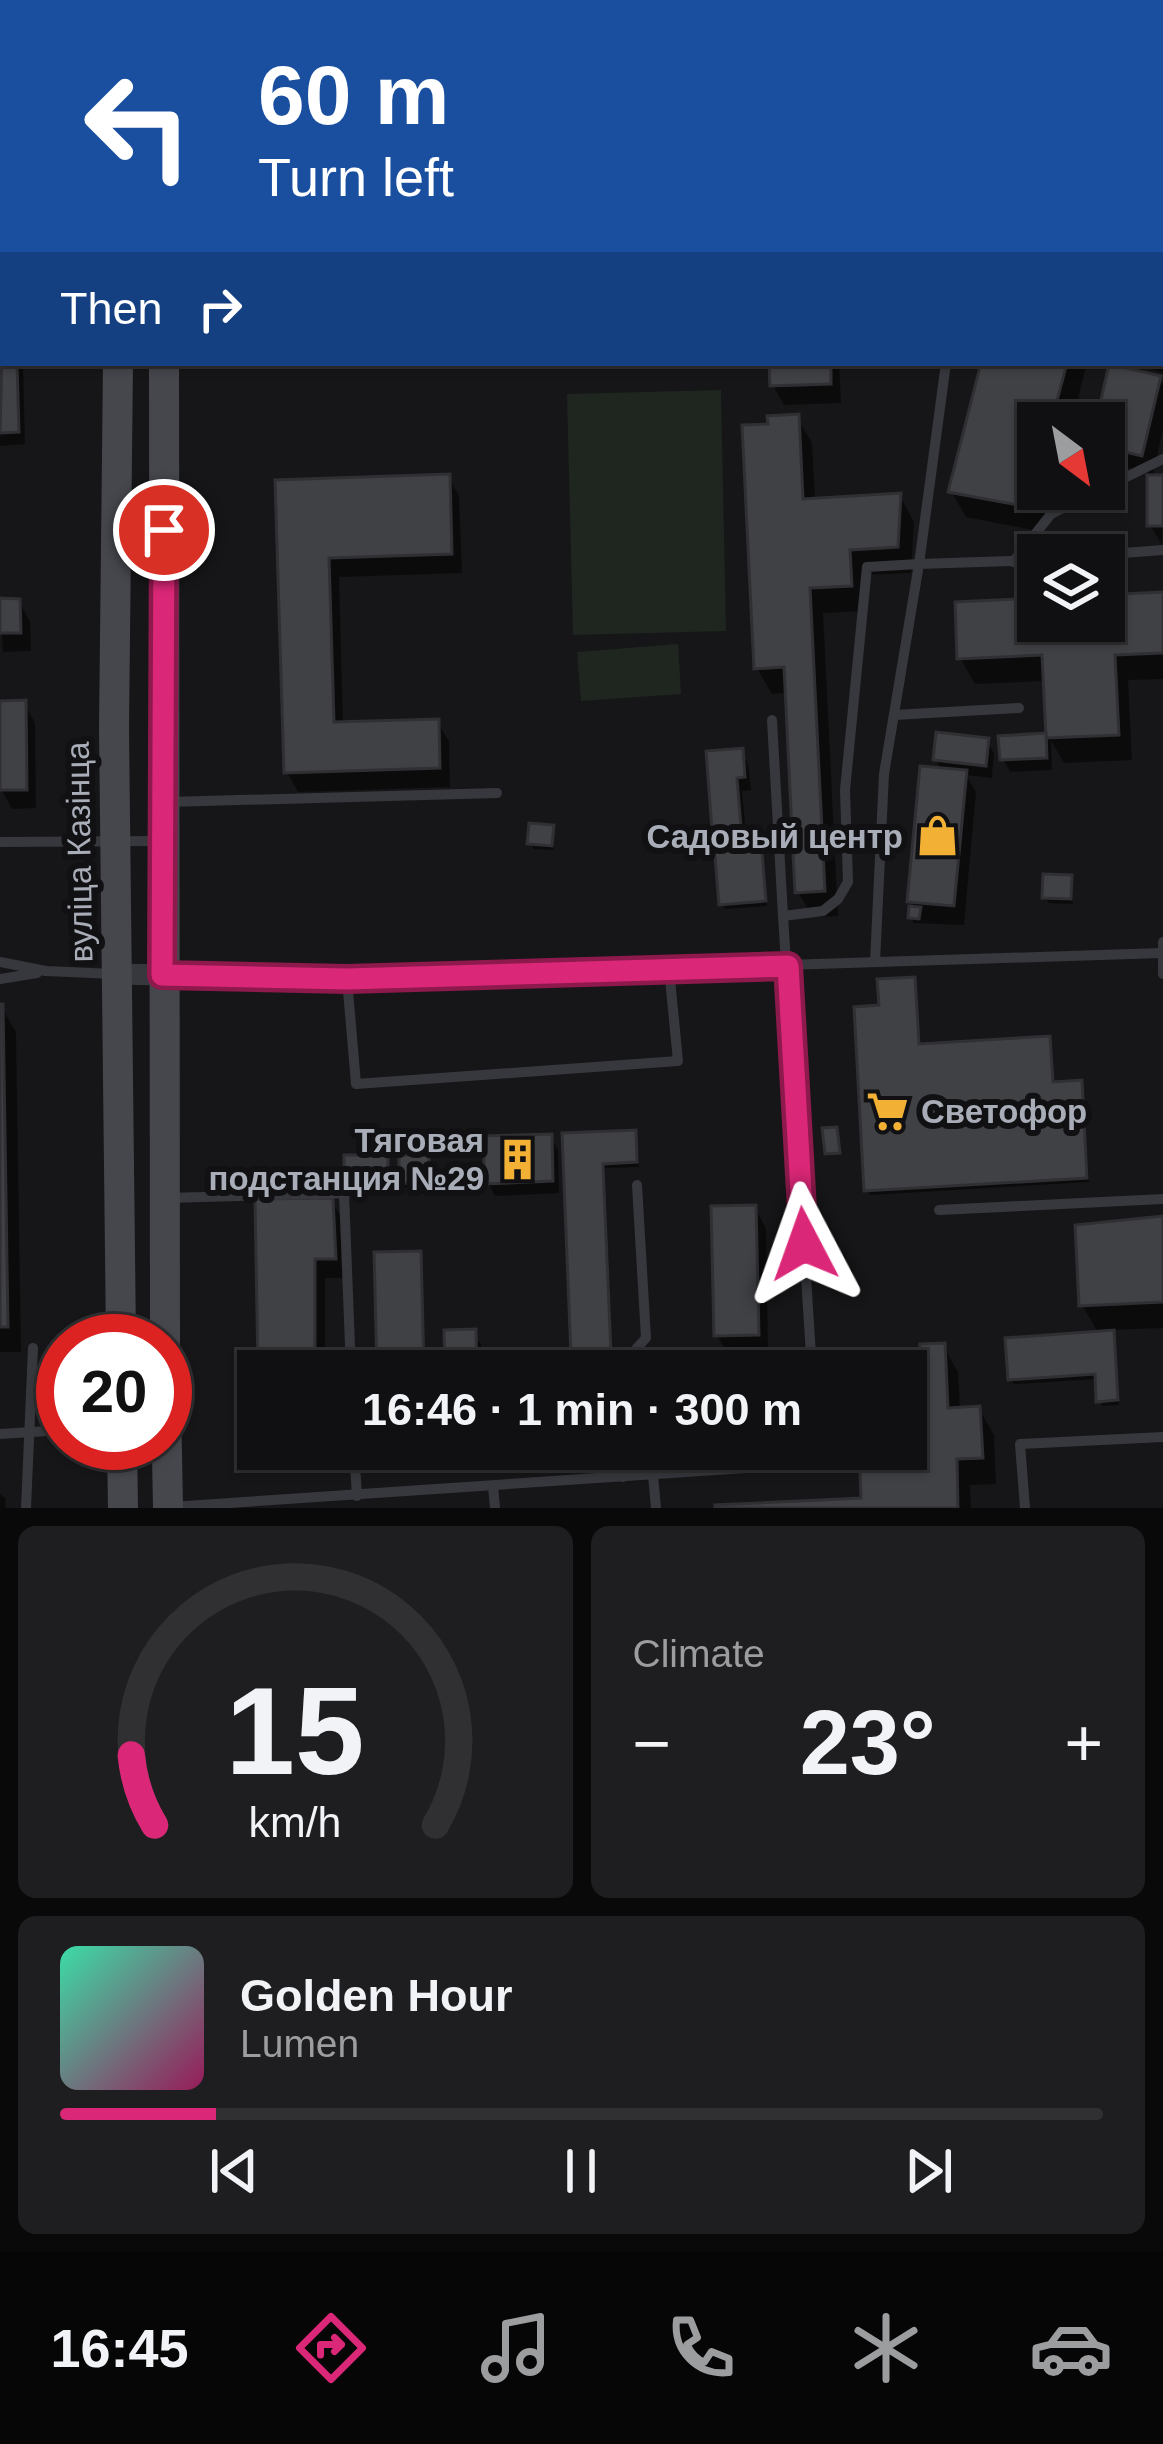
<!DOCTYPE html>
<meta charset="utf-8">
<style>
body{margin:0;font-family:Arial,sans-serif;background:#1e1e20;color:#f1f3f6;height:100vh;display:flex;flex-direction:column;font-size:45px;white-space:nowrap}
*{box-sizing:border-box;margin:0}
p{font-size:39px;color:#9c9d9f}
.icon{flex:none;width:66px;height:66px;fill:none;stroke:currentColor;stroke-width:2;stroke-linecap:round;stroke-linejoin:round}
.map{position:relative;height:1508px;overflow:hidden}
.sheet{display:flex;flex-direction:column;gap:18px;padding:18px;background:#09090a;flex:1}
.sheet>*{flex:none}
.hud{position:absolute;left:0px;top:0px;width:1164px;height:366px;box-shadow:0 3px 9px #0004,0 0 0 3px #303032;background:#1a4fa0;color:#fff;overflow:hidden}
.needle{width:78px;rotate:148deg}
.buttons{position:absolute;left:1017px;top:402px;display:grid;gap:24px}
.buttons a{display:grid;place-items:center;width:108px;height:108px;border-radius:0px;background:#101012;box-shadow:0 3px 9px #0004,0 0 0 3px #303032;font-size:60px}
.speed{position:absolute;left:36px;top:1314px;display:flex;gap:24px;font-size:60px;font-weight:700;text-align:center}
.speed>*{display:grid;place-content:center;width:156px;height:156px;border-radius:50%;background:#101012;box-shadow:0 3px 9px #0004,0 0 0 3px #303032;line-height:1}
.speed .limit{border:18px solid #d22;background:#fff;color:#111}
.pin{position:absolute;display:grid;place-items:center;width:102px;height:102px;color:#fff;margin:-51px;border:6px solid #fff;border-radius:50%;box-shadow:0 3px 12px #0007}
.me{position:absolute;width:132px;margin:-66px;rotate:356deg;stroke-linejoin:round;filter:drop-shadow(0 0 9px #0008)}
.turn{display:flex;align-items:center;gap:42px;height:252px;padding:0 60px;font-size:54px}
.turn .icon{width:156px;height:156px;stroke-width:2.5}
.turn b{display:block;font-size:84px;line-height:102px}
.then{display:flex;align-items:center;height:114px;padding:0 60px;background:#0003;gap:24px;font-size:45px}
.big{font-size:90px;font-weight:700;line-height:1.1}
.sheet .widget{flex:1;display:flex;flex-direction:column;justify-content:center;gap:18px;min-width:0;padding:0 42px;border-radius:18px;background:#1e1e20}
.sheet .dial{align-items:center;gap:0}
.dial svg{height:312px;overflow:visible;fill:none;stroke:#303032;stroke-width:7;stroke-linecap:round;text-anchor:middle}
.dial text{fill:#f1f3f6;stroke:none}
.song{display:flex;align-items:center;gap:36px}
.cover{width:144px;height:144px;border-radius:18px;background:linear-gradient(135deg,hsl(160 70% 55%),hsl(330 70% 35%))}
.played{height:12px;border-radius:6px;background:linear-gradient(90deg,#db2777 15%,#303032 15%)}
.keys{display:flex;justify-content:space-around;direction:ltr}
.heat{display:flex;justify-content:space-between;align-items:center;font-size:66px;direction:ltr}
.sheet .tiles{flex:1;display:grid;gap:18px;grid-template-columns:1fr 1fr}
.widget:last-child{grid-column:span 2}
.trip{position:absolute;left:237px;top:1350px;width:690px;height:120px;border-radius:0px;background:#101012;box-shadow:0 3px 9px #0004,0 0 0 3px #303032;font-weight:700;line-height:120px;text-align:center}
.tabs{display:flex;height:192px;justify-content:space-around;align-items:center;background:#060607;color:#9c9d9f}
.tabs .icon{width:84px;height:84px}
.tabs .selected{color:#db2777}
.tabs b{font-size:54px;color:#f1f3f6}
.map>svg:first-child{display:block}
</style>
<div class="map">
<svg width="1163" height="1508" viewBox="0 0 1163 1508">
<rect width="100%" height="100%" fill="#161618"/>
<g fill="#1e261f">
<polygon points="721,390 726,631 573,635 567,394"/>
<polygon points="678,644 681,694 581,701 577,652"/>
</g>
<g fill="#0007">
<polygon points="0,0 16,3 3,3 0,106"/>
<rect x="429" y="0" width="37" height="3"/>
<polygon points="906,0 1070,0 1000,3"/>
<polygon points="1161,236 1163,236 1163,373 1131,363 1161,363"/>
<polygon points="3,320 3,363 23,363 25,444 0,446"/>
<polygon points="772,363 839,363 841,403 784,405 773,385"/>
<polygon points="985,363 1087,363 1072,423 1038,423 1038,489 1055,489 1043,532 966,517 951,491"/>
<polygon points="1159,379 1163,385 1163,430 1152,478 1163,477 1162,545 1150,525 1150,473 1105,463 1104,423 1099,423"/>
<polygon points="797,417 812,443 815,501 900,496 914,522 911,573 863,575 865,611 823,613 838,916 813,917 798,892 788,693 772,694 757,668 771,427"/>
<polygon points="448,477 459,496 462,573 339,577 343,725 437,722 449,741 450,787 298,792 287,772 278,483"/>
<polygon points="1163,595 1163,679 1128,680 1132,760 1064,763 1051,741 1052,770 1010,772 1003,759 1049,736 1046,681 975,684 960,658 1038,601 1038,621 1104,621 1104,598"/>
<polygon points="0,602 19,602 30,621 31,651 3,652"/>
<polygon points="24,703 35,723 36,808 12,809 1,789 0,704"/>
<polygon points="987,741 994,754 992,778 966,775 976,792 964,925 914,923 911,917 915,909 911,901 942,771 936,760"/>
<polygon points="741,751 748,764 751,790 742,791 747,844 760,843 763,848 767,906 725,909 722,904 725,846 715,829"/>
<polygon points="552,828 554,850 534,849 530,843"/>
<polygon points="1070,878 1073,904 1049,903 1046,898"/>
<polygon points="914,980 920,1047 1048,1039 1054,1085 1080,1083 1083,1088 1089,1182 870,1195 867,1190 882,1008"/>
<polygon points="1,1007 16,1032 21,1352 0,1352"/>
<polygon points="634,1133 639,1167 605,1168 612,1359 577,1360 566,1136"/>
<polygon points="550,1137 558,1150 559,1193 495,1196 488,1183"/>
<polygon points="386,1158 389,1190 350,1190 347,1185"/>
<polygon points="427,1158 430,1188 405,1188 402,1182"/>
<polygon points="332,1201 343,1221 345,1278 325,1278 325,1363 335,1363 339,1371 261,1371"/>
<polygon points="755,1208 766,1228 768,1354 728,1355 717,1335"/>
<polygon points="1163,1219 1163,1328 1110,1330 1115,1339 1119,1405 1102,1406 1098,1379 1014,1384 1010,1379 1099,1334 1082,1305"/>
<polygon points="419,1254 425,1371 380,1371"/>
<polygon points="474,1332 481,1345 482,1371 448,1371"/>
<polygon points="943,1346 958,1372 960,1410 979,1409 994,1435 996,1484 970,1485 971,1508 719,1508 864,1501 929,1471 926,1411 906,1411 906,1371 861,1371 923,1356"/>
<polygon points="0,1494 6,1499 5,1508 0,1508"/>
</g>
<g fill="#404145" stroke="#303034" stroke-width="3">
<polygon points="0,0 11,3 3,3 0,94"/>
<rect x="759" y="0" width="61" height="3"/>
<polygon points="3,153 3,252 0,252 0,154"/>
<polygon points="1161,233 1163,233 1161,342"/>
<polygon points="3,317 3,363 17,363 19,432 0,433"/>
<polygon points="769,363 831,363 831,384 770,386"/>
<polygon points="981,363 1067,363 1051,423 1038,423 1038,474 1029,507 948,492"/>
<polygon points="1109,364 1161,376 1142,456 1104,447 1104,423 1096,423"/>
<polygon points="799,414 803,499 901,493 898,547 850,550 852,586 810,588 825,891 795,893 784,667 754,669 742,425 768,424 767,416"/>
<polygon points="450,474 452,554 329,558 334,722 439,719 440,768 284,773 275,480"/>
<rect x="1147" y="475" width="16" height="51"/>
<polygon points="1163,592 1163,653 1115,655 1119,735 1046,738 1042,655 957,659 955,602 1038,598 1038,621 1104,621 1104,595"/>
<polygon points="0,598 20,599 21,633 0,633"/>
<polygon points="26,700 27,790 0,790 0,701"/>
<polygon points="936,732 989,738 986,766 933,760"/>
<polygon points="1046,733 1047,758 1000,760 998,736"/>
<polygon points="743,748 745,777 737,778 741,827 712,830 706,751"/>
<polygon points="920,766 967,770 954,906 907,902"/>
<polygon points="529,823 554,825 552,846 527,844"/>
<polygon points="761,840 766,901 719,905 714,844"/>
<polygon points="1043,874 1072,875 1071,899 1042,898"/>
<polygon points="909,906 921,907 919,919 908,918"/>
<polygon points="915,977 919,1044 1050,1036 1053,1082 1082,1080 1087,1178 864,1191 854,1007 879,1005 877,979"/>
<polygon points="0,1004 3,1004 8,1327 0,1327"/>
<polygon points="837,1127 840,1153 825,1154 822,1128"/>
<polygon points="636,1130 637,1162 603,1164 611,1354 571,1356 562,1133"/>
<polygon points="552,1134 553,1181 485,1184 483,1136"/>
<polygon points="344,1155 388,1155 388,1185 344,1186"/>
<polygon points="399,1155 429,1155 429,1184 399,1183"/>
<polygon points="333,1198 336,1259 315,1259 315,1359 336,1361 336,1371 258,1371 255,1199"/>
<polygon points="756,1205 759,1335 714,1336 711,1206"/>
<polygon points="1163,1216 1163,1302 1079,1306 1075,1225"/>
<polygon points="421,1251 424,1371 377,1371 374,1252"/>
<polygon points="476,1329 477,1371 445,1371 444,1330"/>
<polygon points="1114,1330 1118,1400 1096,1402 1095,1374 1008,1380 1005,1338"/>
<polygon points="945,1343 948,1408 980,1406 983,1458 957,1459 958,1508 715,1508 715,1505 861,1498 860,1471 926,1468 922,1385 906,1386 906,1371 858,1371 857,1357 920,1354 920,1344"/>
</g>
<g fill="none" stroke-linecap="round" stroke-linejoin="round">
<g stroke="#37383d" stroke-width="10">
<polyline points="732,0 732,3"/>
<polyline points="1161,6 1163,6"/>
<polyline points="1104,488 1163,459"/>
<polyline points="1097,555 1163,550"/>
<polyline points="1013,562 1051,514 1101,489"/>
<polyline points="894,715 1019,708"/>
<polyline points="772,720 783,916"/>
<polyline points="168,802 497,793"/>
<polyline points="0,842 159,841"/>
<polyline points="1163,942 1163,974"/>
<polyline points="0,962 46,971 114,974"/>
<polyline points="875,962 884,774 919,564 1038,560"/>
<polyline points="165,975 347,979 1162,953"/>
<polyline points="0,979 37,973"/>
<polyline points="347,979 356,1084 678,1061 669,969"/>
<polyline points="167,1198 344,1193 351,1371"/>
<polyline points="939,1210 1163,1199"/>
<polyline points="616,1371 646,1338 637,1185"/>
<polyline points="812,1371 783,916 823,911 838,899 848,882 845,790 867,567 919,564 946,363"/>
<polyline points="0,1434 63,1430"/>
<polyline points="354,1449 357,1496"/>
<polyline points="621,1449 623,1477"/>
<polyline points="818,1456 900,1453"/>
<polyline points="653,1475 656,1508"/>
<polyline points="493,1486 495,1508"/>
<polyline points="171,1507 818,1463 817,1449"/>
<polyline points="26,1508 33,1348"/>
<polyline points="1025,1508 1020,1444 1163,1437"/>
</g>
<polyline stroke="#37383d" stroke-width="21" points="117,974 162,975"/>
<g stroke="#45474d" stroke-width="30">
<polyline points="115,0 115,3"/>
<polyline points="158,0 158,3"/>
<polyline points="118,363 114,729 121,1341"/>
<polyline points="164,363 165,1341"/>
<polyline points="165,1347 168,1508"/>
<polyline points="122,1443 123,1508"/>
</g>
</g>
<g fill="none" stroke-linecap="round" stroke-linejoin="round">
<defs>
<polyline id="route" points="164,530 162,975 347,979 788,966 804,1244"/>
</defs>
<use href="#route" stroke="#8e194d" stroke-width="30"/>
<use href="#route" stroke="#db2777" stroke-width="21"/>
</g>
<defs>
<symbol id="shop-bare" viewBox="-9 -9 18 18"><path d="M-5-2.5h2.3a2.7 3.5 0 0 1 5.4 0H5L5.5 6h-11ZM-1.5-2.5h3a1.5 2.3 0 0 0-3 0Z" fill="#f2b134" stroke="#111113" stroke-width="2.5" paint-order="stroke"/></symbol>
<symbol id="supermarket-bare" viewBox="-9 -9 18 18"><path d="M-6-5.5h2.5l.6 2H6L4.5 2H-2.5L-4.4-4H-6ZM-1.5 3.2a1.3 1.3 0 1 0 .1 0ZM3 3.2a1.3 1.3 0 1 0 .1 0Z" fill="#f2b134" stroke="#111113" stroke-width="2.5" paint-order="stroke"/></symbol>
<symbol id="building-bare" viewBox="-9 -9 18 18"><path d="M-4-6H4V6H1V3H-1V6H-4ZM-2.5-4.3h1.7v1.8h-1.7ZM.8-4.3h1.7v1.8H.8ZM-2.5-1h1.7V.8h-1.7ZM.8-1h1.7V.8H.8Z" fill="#f2b134" stroke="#111113" stroke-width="2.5" paint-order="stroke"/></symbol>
</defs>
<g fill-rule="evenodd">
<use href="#shop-bare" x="908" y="806" width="59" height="59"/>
<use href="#supermarket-bare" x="858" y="1082" width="59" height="59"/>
<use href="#building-bare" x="488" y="1130" width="59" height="59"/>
</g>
<g text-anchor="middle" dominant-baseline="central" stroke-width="12" stroke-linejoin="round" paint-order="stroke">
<g font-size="33" font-weight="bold" fill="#a8adb8" stroke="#111113" text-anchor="end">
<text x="903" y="836">Садовый центр</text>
<text x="921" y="1111" text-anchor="start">Светофор</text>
<text x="484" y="1140">Тяговая<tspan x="484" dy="38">подстанция №29</tspan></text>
</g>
<g font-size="33" fill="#a8adb8" stroke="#111113">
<text transform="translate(79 852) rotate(-91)">вуліца Казінца</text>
</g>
</g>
</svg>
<div class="buttons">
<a><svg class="needle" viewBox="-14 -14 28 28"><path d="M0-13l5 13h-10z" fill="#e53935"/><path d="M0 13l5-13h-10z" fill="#9c9d9f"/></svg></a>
<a><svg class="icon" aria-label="layers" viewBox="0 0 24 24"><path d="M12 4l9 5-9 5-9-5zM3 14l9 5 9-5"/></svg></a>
</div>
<div class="speed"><div class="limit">20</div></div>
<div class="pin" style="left:164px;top:530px;background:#d93025"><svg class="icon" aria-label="arrive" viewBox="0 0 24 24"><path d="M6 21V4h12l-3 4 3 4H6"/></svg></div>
<svg class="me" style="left:804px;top:1244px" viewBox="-20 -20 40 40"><path d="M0-17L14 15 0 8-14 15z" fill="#db2777" stroke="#fff" stroke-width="4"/></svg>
<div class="trip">16:46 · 1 min · 300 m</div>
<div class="hud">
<div class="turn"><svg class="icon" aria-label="left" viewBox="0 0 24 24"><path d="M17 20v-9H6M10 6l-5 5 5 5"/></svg><div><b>60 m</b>Turn left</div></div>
<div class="then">Then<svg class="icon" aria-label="right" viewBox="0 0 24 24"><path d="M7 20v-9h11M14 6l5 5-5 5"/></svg></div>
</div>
</div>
<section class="sheet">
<div class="tiles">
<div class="widget dial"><svg viewBox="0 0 100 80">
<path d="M14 69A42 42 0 1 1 86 69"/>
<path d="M14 69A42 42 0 0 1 8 51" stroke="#db2777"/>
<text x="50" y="56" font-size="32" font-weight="700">15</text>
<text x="50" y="72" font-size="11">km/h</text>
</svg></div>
<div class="widget"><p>Climate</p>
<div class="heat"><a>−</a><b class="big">23°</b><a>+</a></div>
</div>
<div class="widget">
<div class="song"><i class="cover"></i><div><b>Golden Hour</b><p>Lumen</p></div></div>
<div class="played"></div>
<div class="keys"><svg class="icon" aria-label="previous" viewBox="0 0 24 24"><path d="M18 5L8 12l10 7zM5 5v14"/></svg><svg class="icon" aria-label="pause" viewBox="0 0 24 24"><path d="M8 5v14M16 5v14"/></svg><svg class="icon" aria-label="next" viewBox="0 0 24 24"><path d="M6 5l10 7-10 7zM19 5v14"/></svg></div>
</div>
</div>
</section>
<nav class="tabs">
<b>16:45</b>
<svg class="icon selected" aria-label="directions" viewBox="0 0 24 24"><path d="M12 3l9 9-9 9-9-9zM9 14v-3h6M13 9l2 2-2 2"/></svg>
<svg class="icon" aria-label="music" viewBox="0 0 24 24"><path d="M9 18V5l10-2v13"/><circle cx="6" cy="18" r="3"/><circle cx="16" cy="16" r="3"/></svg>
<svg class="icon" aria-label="phone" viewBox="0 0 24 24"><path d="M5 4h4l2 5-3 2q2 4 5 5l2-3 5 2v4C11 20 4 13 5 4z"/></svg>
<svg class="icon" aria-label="climate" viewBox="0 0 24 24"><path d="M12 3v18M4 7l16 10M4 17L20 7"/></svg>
<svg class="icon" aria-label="car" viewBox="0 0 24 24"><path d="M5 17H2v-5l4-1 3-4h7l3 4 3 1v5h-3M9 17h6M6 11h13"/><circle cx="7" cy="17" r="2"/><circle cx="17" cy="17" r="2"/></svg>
</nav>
